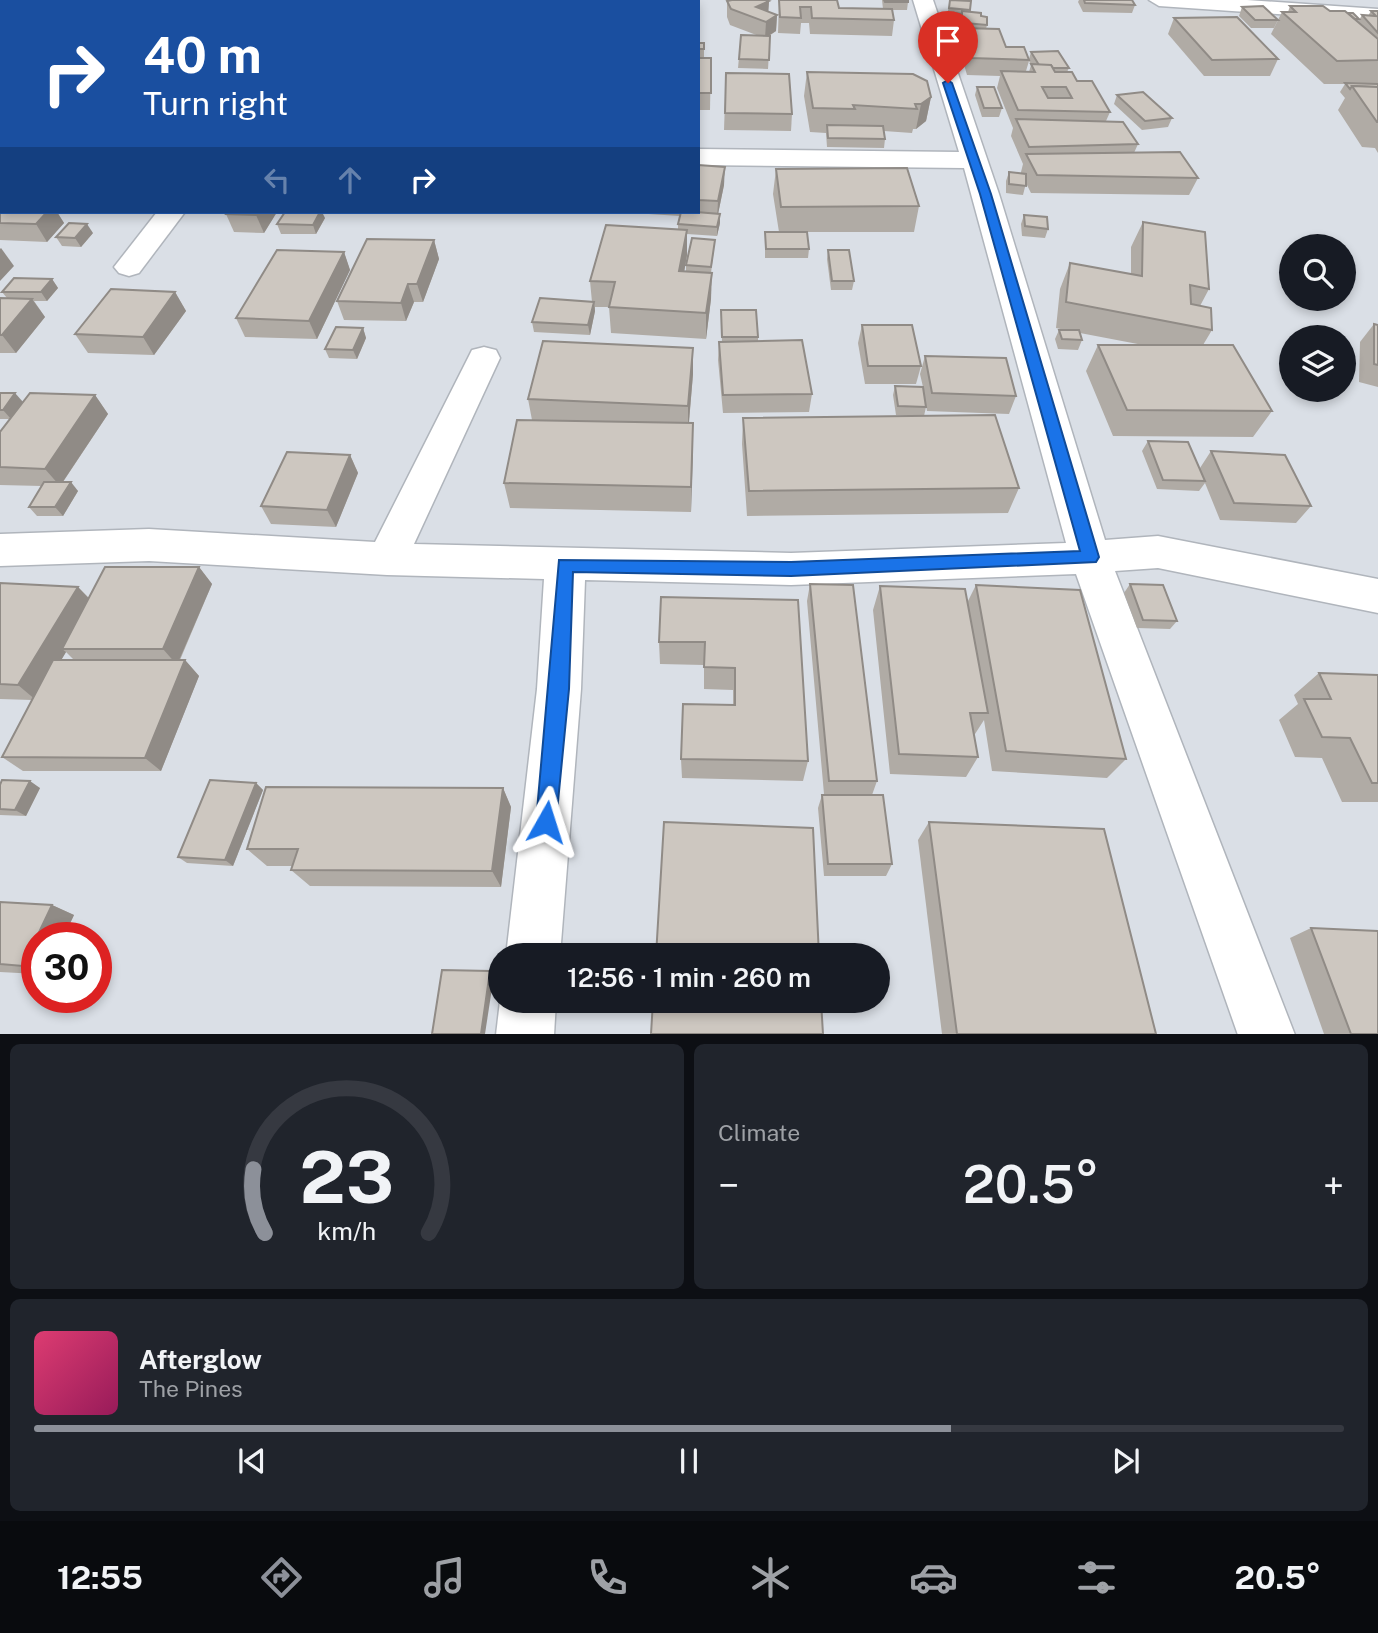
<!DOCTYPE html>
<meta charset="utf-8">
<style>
body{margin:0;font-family:"Public Sans",sans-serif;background:#20242c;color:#f1f3f6;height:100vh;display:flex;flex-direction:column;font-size:26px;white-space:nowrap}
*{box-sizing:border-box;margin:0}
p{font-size:23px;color:#9ea1a6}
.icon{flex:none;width:38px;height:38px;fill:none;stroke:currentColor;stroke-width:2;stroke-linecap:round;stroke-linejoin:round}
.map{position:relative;height:1034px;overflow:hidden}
.details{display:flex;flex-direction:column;gap:10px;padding:10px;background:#0d0f14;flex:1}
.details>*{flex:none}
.banner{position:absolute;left:0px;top:0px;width:700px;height:214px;box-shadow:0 4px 10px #0003;background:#1a4fa0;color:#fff;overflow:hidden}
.buttons{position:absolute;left:1279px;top:234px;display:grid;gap:14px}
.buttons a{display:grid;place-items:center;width:77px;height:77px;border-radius:50%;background:#171b24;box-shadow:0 4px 10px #0003;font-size:35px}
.speed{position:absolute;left:21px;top:922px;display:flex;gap:14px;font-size:35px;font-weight:700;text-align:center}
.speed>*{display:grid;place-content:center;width:91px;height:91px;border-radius:50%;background:#171b24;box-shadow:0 4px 10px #0003;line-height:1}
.speed .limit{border:10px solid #d22;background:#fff;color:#111}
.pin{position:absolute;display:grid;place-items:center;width:60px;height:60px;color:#fff;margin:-72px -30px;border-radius:50% 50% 50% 0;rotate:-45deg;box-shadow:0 0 7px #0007}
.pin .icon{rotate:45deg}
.me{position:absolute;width:77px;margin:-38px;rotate:6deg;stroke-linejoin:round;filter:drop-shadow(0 0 5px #0008)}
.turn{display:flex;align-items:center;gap:24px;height:147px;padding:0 28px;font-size:32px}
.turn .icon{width:91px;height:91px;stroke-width:2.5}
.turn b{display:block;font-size:49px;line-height:60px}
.lanes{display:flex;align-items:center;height:66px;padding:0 28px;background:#0003;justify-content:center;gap:35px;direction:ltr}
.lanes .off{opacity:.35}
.big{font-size:52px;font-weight:600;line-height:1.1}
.details .card{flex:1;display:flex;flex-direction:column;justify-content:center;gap:10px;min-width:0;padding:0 24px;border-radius:10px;background:#20242c}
.details .dial{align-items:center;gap:0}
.dial svg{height:182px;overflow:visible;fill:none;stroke:#363941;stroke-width:7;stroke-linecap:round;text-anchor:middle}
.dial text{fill:#f1f3f6;stroke:none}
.song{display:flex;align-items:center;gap:21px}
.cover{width:84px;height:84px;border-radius:10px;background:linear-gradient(135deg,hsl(340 70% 55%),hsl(330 70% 35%))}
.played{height:7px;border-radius:4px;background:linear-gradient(90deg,#8c9099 70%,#363941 70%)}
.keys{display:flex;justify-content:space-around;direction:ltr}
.heat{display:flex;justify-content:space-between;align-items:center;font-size:38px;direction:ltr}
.details .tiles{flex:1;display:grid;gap:10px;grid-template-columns:1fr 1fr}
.card:last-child{grid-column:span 2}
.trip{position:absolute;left:488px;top:943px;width:402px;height:70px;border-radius:35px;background:#171b24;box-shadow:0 4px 10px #0003;font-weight:600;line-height:70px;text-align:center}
.tab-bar{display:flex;height:112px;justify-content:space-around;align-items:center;background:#090b0e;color:#9ea1a6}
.tab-bar .icon{width:49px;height:49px}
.tab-bar .on{color:#8c9099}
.tab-bar b{font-size:32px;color:#f1f3f6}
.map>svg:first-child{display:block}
</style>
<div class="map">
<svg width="1378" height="1035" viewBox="0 0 1378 1035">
<rect width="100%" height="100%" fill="#dadfe6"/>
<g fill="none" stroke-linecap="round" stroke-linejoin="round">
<defs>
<g id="minor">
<polygon points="913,0 933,0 999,194 1105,540 1158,536 1378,579 1378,613 1158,568 1115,571 1295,1035 1238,1035 1076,574 791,585 585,580 581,689 560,956 506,956 537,689 544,579 387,575 149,561 0,566 0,534 149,529 375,542 468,358 472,350 484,347 496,350 500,358 414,544 791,553 1066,543 964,168 698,165 698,149 959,152"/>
<polygon points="1149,0 1247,0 1378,9 1378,21 1159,6"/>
<rect x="0" y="140" width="2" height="16"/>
<polygon points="157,212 185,212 139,273 129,276 119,273 114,267"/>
<polygon points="500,1001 556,1001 554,1035 496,1035"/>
</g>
</defs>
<use href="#minor" stroke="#b0b5bc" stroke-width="3"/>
<use href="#minor" fill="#fff" fill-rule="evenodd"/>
</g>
<g fill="#b0aba5" fill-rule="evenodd">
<polygon points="14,0 165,0 163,2 11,2"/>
<rect x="508" y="0" width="55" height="2"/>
<polygon points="779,0 837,0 839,8 883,9 882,0 908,0 908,2 907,10 892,10 894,20 892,36 810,34 809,23 801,23 800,34 778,33"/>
<path d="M950,0L971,1L970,12L981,16L987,25L986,29L1006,47L1029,59L1031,52L1069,68L1067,72L1110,112L1106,121L1138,144L1134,153L1198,178L1189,195L1031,193L1026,183L1023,195L1006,193V181L1009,172L1021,174V172L1023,164L1011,136L1013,128L997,88L1000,76L967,75L958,44L961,31L952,30L954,17L947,16ZM1029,61L1031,65L1029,72L1026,71Z"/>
<polygon points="1079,0 1132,0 1135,5 1132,13 1083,12 1078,2"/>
<polygon points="727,1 769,1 768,12 777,15 776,31 769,36 770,36 768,69 738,68 741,35 759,36 730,25 727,17"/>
<polygon points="1290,6 1348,13 1359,19 1358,22 1362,15 1368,16 1371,11 1378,11 1378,83 1359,84 1378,84 1378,153 1375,148 1362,147 1338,110 1345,98 1340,92 1345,84 1324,84 1271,34 1282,12 1288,12"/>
<polygon points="1242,7 1278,20 1274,28 1251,28 1239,16"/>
<polygon points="2,9 2,81 0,82 0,10"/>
<polygon points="1174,18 1278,59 1270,76 1204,76 1168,34"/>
<polygon points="698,43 704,43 704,58 698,57"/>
<polygon points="698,58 711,58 710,110 698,110"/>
<polygon points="807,72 931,97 926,121 916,129 913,129 912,133 884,131 885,139 884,148 827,147 826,133 810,132 804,96"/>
<polygon points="726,73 792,114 791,131 724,130"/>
<polygon points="977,87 1002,108 999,117 982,117 975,95"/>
<polygon points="1117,95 1172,118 1168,127 1142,130 1114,104"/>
<polygon points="2,157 2,212 57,212 64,223 47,242 0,240 0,159"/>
<polygon points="698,165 724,185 718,214 720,223 717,236 687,234 687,255 684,271 686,272 686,265 714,249 711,273 711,299 706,339 611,333 609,307 595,307 595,311 590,335 534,332 532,322 592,302 590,281 678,229 678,224 680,216 617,212 698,212"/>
<polygon points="776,169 919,206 914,232 807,232 809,249 808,258 765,258 765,232 779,232 773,194"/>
<polygon points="277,212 264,233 234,232 226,214"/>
<polygon points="1024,215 1048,229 1045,238 1022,236 1021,224"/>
<polygon points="325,218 316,234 281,234 277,224"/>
<polygon points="1143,222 1209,289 1200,306 1212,330 1203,345 1272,411 1253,437 1113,436 1086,371 1098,345 1143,345 1080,333 1082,340 1078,350 1058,349 1055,339 1059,330 1065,330 1056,328 1060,289 1070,263 1131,274 1131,247"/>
<polygon points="93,233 81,247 62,246 56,237"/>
<polygon points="434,240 439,259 423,302 414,302 406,321 344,320 337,301"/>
<polygon points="828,250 854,281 852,290 831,290 827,259"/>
<polygon points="344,252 350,270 317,339 245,337 236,318"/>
<polygon points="52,279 58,288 47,301 34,301 45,317 16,353 0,353 0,298 7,298 2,292"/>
<polygon points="175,292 186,311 154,355 88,353 75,334"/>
<polygon points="721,310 758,337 758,341 812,394 809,412 723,413 718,360 719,342 722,342"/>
<polygon points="1374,324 1378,325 1378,387 1359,382 1360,342"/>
<polygon points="862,325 921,366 916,384 865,384 858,343"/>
<polygon points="363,328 366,338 357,359 329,358 325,349"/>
<polygon points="925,356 1016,396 1009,414 927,411 924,393 926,407 924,416 1019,488 1008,513 747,516 742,444 743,418 915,416 896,415 893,395 895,386 923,387 920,374"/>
<polygon points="693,374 689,423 693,423 691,512 510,508 504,483 532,420 528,399"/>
<polygon points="0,393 23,402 95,395 108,414 63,482 78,491 63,516 37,516 29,507 42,486 0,485 0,432 10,419 0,419"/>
<polygon points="1148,441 1200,468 1211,451 1311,506 1296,523 1220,520 1205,483 1199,491 1157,489 1142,451"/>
<polygon points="350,455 358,473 336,527 271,524 261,506"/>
<path d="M199,567L212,584L180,660H185L199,676L161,771H23L2,757L32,700L0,699V583L78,587L89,598ZM66,652L74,660H61Z"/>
<polygon points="810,584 877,781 872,795 892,864 886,876 824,876 818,808 822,795 824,794 807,601"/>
<polygon points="1130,584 1177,621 1170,629 1137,628 1124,593"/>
<polygon points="976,585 1126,759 1107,778 992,771 984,720 975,734 974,734 978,757 966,777 890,774 873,610 880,586 967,603"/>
<polygon points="798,600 808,761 803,781 682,778 681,759 733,705 733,690 704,689 704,665 660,664 659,642"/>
<polygon points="1319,673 1378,675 1378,802 1342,802 1322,758 1295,757 1279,720 1298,704 1294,695"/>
<polygon points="256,783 263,790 233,866 187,863 178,857"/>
<polygon points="0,785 40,788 26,816 0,815"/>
<polygon points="503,788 511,807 501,887 310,886 291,870 293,866 267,866 247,849"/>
<polygon points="929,822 1156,1034 942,1034 918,840"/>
<polygon points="0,902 52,905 74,915 63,938 37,938 37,974 0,972"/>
<polygon points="1311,928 1378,1034 1324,1034 1290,938"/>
</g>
<g fill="#908b86">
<polygon points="146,0 165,0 163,2 147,2"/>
<polygon points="272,0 301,0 301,2 265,2"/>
<polygon points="406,0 423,0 424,2 396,2"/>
<polygon points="769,1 768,17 756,7"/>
<polygon points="777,15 776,31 765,38 766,22"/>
<polygon points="2,55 2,81 0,82 0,57"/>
<polygon points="931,97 926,121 916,129 921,104"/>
<polygon points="725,167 724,185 717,219 718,201"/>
<polygon points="34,212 57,212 64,223 47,242 36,224"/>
<polygon points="258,212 277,212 264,233 256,215"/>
<polygon points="316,212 322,212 325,218 316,234 313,225"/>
<polygon points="720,214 720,223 717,236 717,227"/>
<polygon points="87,224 93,233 81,247 75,238"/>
<polygon points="687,230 687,255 680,297 679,271"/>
<polygon points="434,240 439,259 423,302 417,284"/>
<polygon points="1,248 14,266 0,281 0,249"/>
<polygon points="344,252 350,270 317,339 309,321"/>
<polygon points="712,273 711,299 706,339 706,313"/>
<polygon points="52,279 58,288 47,301 41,292"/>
<polygon points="408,284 414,302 406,321 401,303"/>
<polygon points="175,292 186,311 154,355 143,337"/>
<polygon points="32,299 45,317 16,353 2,335"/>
<polygon points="594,302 595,311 590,335 588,325"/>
<polygon points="363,328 366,338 357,359 353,350"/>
<polygon points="693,348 693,374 688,432 688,406"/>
<polygon points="15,393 23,402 11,419 3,410"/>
<polygon points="95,395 108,414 60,486 45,469"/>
<polygon points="693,423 693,449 691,512 691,487"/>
<polygon points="350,455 358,473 336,527 327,510"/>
<polygon points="71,482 78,491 63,516 55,507"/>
<polygon points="199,567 212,584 177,665 163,649"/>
<polygon points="78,587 94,604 62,649 66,652 37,701 18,685"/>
<polygon points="185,660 199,676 161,771 145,758"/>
<polygon points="30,781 40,788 26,816 15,810"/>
<polygon points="256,783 263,790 233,866 225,860"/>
<polygon points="503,788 511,807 501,887 492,871"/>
<polygon points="52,905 74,915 63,938 37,938 37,971 23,966"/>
<polygon points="490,971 494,975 485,1034 481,1034"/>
</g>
<g fill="#cdc7c0" stroke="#908b86" stroke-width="2" fill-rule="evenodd">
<polygon points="14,0 59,0 58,1 87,2 11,2"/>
<polygon points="233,0 272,0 265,2 235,2"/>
<polygon points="309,0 406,0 396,2 310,2"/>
<polygon points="476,0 504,0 502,2 475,2"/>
<polygon points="521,0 561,0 560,2 520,2"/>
<polygon points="732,0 766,0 769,1 756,7 777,15 766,22 731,9 727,1"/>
<polygon points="779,0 837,0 839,8 892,9 894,20 812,18 811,7 800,7 801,18 780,17"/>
<polygon points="884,0 908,0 908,2 885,2"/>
<polygon points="950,0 971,1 970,10 949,8"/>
<polygon points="1084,0 1132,0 1135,5 1085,3"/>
<polygon points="1263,6 1278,20 1255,20 1242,7"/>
<polygon points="1290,6 1323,6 1330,11 1345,11 1378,39 1378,60 1337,61 1282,12 1296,12"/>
<polygon points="962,11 981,13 981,16 987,17 987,25 954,22 954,13 962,14"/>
<polygon points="1371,11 1378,11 1378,33 1362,15 1376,16"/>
<polygon points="1348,13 1353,13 1359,19 1355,19"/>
<polygon points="1237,17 1278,59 1212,60 1174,18"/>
<polygon points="2,19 2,45 0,45 0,20"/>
<polygon points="962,28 999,29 1006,47 1024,47 1029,60 971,58"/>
<polygon points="741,35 770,36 769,60 739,59"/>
<rect x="698" y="43" width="6" height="6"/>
<polygon points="1058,51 1069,68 1053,68 1051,65 1039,65 1031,52"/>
<rect x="698" y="58" width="13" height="35"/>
<path d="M1031,64L1051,65L1055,72H1072L1077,81H1092L1110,112L1018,110L1001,71L1035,72ZM1042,87H1066L1072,98H1048Z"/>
<polygon points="807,72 913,74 927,81 931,97 921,104 915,104 917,109 853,105 855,109 813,108"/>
<polygon points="726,73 789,74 792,114 725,113"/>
<polygon points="1345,83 1378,84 1378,87 1352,86 1350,89"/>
<polygon points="1352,86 1378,87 1378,122 1377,122"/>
<polygon points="977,87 994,87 1002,108 984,108"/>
<polygon points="1143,92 1172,118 1145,121 1117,95"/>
<polygon points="1016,119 1123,122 1138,144 1029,147"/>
<polygon points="827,125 883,126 885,139 828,138"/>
<polygon points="1180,152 1198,178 1037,175 1026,154"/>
<polygon points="2,157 2,177 0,177 0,159"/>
<polygon points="698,165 725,167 718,201 698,200"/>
<polygon points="907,168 919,206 781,207 776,169"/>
<polygon points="1009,172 1026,174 1026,186 1009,184"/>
<polygon points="0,192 2,192 2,212 47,212 36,224 0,223"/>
<polygon points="227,212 258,212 256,215 226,214"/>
<polygon points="285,212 320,212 313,225 277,224"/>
<polygon points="681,212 696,212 720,214 717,227 678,224"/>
<polygon points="1024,215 1047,217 1048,229 1025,226"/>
<polygon points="1143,222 1205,232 1209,289 1190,285 1191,304 1211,308 1212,330 1066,302 1070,263 1142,276"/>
<polygon points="69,223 87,224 75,238 56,237"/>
<polygon points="606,225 687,230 679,271 712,273 706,313 609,307 615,282 590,281"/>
<polygon points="765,232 807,232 809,249 766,249"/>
<polygon points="692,238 715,240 711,267 686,265"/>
<polygon points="367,239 434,240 417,284 408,284 401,303 337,301"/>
<polygon points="277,250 344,252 309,321 236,318"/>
<polygon points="828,250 849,250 854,281 832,281"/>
<polygon points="14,278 52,279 41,292 2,292"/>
<polygon points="111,289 175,292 143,337 75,334"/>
<polygon points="0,298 32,299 2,335 0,335"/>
<polygon points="540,298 594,302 588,325 532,322"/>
<polygon points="721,310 756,310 758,337 722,337"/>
<polygon points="1374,324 1378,325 1378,365 1374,364"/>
<polygon points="862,325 912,325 921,366 868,366"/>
<polygon points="336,327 363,328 353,350 325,349"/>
<polygon points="1059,330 1079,330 1082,340 1062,339"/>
<polygon points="802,340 812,394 723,395 719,342"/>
<polygon points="543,341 693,348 688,406 528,399"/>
<polygon points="1098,345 1233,345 1272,411 1127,410"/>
<polygon points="925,356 1006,358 1016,396 932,393"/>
<polygon points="895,386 923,387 926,407 898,406"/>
<polygon points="0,393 15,393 3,410 0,410"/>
<polygon points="30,393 95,395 45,469 0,467 0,432"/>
<polygon points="995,415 1019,488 749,491 743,418"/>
<polygon points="517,420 693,423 691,487 504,483"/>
<polygon points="1148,441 1188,442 1205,481 1163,480"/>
<polygon points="1211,451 1285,455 1311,506 1234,503"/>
<polygon points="287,452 350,455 327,510 261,506"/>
<polygon points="44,482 71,482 55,507 29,507"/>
<polygon points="105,567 199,567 163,649 62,649"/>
<polygon points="0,583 78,587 18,685 0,684"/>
<polygon points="810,584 853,585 877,781 829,781"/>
<polygon points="1130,584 1163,585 1177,621 1143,620"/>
<polygon points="976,585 1080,590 1126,759 1006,751"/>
<polygon points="880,586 965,589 988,713 970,713 978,757 899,754"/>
<polygon points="661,597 798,600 808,761 681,759 683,704 735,705 735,668 704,667 705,642 659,642"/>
<polygon points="53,660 185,660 145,758 2,757"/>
<polygon points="1319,673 1378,675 1378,783 1372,783 1350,738 1322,737 1304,699 1331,699"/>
<polygon points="2,780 30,781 15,810 0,809 0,785"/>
<polygon points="210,780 256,783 225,860 178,857"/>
<polygon points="266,787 503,788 492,871 291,870 298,849 247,849"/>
<polygon points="822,795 883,795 892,864 828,864"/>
<polygon points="664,822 813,828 819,956 656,956"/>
<polygon points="929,822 1104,829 1156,1034 957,1034"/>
<polygon points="0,902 52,905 23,966 0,964"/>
<polygon points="1311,928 1378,931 1378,1034 1351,1034"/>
<polygon points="442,970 490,971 481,1034 432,1034"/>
<polygon points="653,1001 821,1001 823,1034 651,1034"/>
</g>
<polygon fill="#1a73e8" stroke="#114b97" stroke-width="2" points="948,80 952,83 991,194 1099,557 1096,562 791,576 573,572 569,689 556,822 553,829 546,832 539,829 536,822 559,560 791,562 1080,551 980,194 943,83"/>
</svg>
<div class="buttons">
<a><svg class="icon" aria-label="search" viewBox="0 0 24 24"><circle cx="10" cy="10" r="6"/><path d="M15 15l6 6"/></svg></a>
<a><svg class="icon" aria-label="layers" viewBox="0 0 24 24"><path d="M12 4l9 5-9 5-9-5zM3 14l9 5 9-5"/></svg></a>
</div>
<div class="speed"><div class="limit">30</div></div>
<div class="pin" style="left:948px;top:83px;background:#d93025"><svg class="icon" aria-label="arrive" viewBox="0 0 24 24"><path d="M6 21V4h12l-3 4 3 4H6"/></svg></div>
<svg class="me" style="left:546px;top:822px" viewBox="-20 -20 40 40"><path d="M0-17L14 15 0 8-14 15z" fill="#1a73e8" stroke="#fff" stroke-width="4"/></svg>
<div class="trip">12:56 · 1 min · 260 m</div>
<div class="banner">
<div class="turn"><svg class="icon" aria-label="right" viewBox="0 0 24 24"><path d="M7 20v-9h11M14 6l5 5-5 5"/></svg><div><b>40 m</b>Turn right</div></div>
<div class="lanes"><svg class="icon off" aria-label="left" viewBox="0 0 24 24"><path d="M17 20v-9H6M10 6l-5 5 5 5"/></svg><svg class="icon off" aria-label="ahead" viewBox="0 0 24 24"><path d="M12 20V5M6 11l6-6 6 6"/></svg><svg class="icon" aria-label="right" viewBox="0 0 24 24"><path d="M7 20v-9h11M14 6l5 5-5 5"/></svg></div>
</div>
</div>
<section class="details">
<div class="tiles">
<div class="card dial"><svg viewBox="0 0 100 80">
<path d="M14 69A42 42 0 1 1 86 69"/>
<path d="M14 69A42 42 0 0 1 9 41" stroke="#8c9099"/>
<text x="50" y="56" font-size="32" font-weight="700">23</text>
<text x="50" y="72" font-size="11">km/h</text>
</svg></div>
<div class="card"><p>Climate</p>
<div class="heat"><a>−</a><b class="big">20.5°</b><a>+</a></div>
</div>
<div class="card">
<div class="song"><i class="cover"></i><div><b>Afterglow</b><p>The Pines</p></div></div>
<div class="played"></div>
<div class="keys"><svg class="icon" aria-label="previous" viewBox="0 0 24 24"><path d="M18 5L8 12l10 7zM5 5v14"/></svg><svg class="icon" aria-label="pause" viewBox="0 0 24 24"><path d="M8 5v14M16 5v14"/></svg><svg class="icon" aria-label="next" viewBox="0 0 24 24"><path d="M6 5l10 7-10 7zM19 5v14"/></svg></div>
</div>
</div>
</section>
<nav class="tab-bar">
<b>12:55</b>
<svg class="icon on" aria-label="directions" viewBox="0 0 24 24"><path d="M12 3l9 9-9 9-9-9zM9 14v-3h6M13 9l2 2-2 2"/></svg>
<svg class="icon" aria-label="music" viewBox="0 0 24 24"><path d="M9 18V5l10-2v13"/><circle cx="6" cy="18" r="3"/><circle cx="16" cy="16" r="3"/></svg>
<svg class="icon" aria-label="phone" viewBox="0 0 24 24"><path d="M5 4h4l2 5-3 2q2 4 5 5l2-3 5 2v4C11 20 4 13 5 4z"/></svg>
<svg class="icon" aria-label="climate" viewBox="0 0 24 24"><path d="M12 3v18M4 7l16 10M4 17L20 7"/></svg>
<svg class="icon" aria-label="car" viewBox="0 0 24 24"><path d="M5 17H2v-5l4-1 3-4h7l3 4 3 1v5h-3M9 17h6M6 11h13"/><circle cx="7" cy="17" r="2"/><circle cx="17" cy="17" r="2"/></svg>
<svg class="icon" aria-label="filters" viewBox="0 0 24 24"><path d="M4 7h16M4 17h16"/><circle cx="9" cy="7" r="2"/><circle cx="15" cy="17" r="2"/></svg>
<b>20.5°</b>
</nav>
